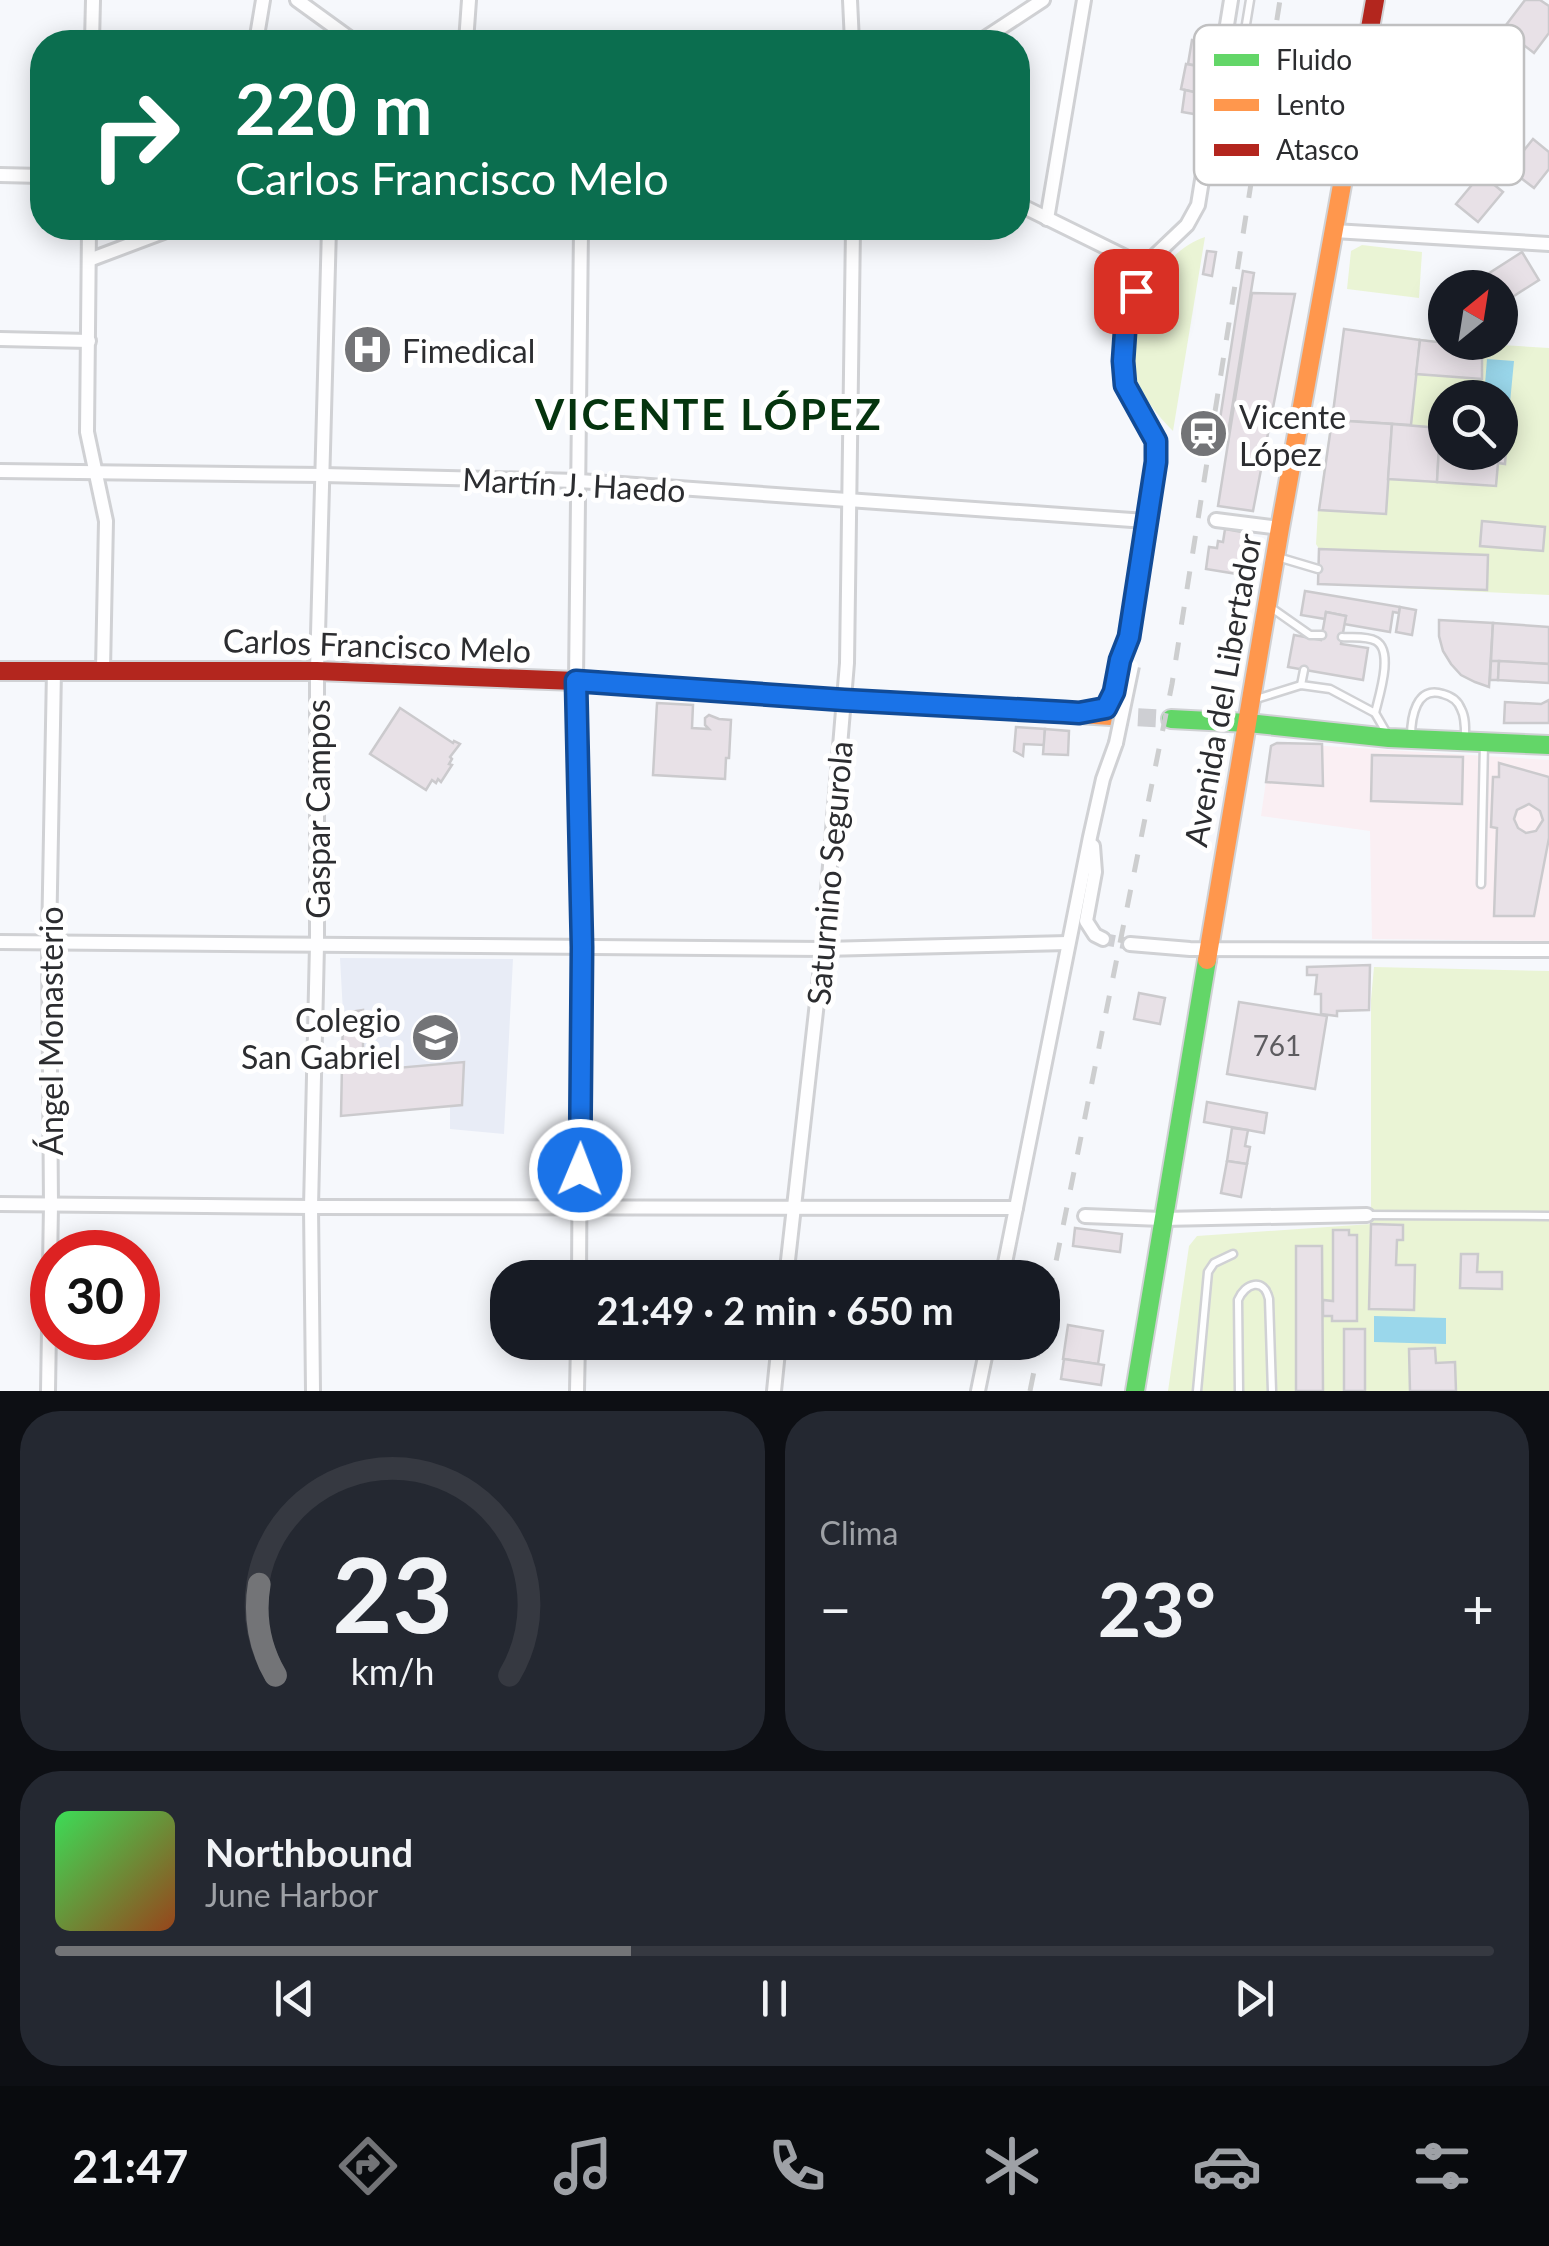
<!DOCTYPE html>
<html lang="es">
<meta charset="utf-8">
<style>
body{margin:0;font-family:Lato,sans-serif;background:#242831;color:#f1f3f6;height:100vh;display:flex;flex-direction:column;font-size:38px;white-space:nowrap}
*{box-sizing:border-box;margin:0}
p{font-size:32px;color:#9ea1a6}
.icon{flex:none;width:55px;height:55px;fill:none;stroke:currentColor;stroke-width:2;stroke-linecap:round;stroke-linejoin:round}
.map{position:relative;height:1391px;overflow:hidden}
.drawer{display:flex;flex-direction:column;gap:20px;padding:20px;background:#0d0f14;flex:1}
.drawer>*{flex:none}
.guide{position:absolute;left:30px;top:30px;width:1000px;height:210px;border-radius:40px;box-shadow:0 5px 25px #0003;background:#0b6e4f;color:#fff;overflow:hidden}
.needle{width:65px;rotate:30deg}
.tools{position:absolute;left:1428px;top:270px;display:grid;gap:20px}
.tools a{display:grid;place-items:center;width:90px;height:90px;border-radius:50%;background:#171b24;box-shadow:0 5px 25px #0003;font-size:50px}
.speed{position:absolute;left:30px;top:1230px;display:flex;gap:20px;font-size:50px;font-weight:700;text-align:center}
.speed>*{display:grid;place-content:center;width:130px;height:130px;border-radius:50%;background:#171b24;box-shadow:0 5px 25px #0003;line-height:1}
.speed .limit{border:15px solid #d22;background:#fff;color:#111}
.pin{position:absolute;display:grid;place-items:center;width:85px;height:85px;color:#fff;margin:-42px;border-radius:20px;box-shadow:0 5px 15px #0006}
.me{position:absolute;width:110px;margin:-55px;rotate:1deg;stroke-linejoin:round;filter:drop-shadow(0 0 8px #0008)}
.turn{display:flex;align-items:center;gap:35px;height:210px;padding:0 40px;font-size:45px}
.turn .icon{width:130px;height:130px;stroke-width:2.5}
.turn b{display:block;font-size:70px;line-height:85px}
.big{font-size:75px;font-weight:700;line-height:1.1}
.drawer .widget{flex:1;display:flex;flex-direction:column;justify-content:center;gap:15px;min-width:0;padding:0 35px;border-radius:40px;background:#242831}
.drawer .dial{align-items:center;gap:0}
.dial svg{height:260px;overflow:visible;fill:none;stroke:#363941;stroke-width:7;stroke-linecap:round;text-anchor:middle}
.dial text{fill:#f1f3f6;stroke:none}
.song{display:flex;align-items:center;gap:30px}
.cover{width:120px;height:120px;border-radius:15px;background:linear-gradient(135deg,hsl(130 70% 55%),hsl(20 70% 35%))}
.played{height:10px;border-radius:5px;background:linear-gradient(90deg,#737477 40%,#363941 40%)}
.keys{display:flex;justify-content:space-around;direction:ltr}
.heat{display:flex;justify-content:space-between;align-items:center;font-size:55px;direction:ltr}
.drawer .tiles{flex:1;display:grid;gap:20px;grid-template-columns:1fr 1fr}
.widget:last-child{grid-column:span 2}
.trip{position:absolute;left:490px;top:1260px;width:570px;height:100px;border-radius:40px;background:#171b24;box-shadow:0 5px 25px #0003;font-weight:700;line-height:100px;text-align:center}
.tabs{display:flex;height:160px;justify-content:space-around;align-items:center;background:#090b0e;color:#9ea1a6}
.tabs .icon{width:70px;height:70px}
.tabs .selected{color:#737477}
.tabs b{font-size:45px;color:#f1f3f6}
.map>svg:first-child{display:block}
</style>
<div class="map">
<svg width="1549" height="1391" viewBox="0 0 1549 1391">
<rect width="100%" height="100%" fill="#f6f8fc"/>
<polygon fill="#faeff3" points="1277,743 1549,760 1549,941 1372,939 1370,831 1261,816 1271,746"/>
<polygon fill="#e8ecf6" points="340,958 513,959 504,1134 450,1129 450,1106 462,1104 463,1062 363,1071 363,1010 343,1013"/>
<g fill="#eaf4d5" fill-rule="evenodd">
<path d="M1205,237L1173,431C1158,416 1145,400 1137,380C1117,332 1156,253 1205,237Z"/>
<polygon points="1362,245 1422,252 1419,298 1347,289 1351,251"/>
<path d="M1344,329L1482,347L1485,344L1549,348V595L1318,584L1319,549L1316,544L1318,510ZM1445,398H1500V452H1445Z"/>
<polygon points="1374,967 1549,971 1549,1391 1168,1391 1189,1246 1197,1236 1371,1224 1371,1000"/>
</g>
<g fill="#9ad7eb">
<polygon points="1487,359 1514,361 1509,413 1500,413 1500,398 1484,397"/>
<polygon points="1374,1316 1446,1318 1446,1344 1374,1342"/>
</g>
<g fill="#e8e1e7" stroke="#cbcacd" stroke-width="2.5" fill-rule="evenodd">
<polygon points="1525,0 1540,0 1549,6 1549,33 1534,53 1503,29"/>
<polygon points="1192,40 1207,43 1203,67 1188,64"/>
<polygon points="1186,64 1203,67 1198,93 1181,89"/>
<polygon points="1185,90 1198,93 1194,114 1182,112"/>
<polygon points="1533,139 1549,152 1549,169 1534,188 1509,169"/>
<polygon points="1481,174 1503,192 1478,222 1456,204"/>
<polygon points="1207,251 1216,252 1212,276 1203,274"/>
<polygon points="1522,252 1539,280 1500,305 1500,288 1466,288"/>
<polygon points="1243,271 1254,273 1228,433 1218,432"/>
<polygon points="1252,293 1295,294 1253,511 1218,506"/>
<polygon points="1445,301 1445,329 1432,309"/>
<polygon points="1344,329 1420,340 1411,425 1332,420"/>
<polygon points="1420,340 1482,347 1482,379 1416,374"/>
<polygon points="1332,420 1392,424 1386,514 1319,510"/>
<polygon points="1392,424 1440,428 1437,482 1388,479"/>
<polygon points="1440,428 1445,428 1445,452 1500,452 1500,435 1507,435 1505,464 1498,463 1496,486 1437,482"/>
<polygon points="1482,521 1545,527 1543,551 1480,546"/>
<polygon points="1225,529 1242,532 1248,539 1243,575 1206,569 1209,547 1217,548 1218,541 1223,542"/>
<polygon points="1319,549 1488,555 1487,590 1318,584"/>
<polygon points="1305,591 1400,607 1399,613 1393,612 1390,632 1344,624 1346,616 1326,612 1325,619 1301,615"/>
<polygon points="1400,607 1416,610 1412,635 1396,632"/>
<polygon points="1326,612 1346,616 1341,644 1368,648 1363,680 1288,667 1294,635 1321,640"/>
<polygon points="1439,620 1493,623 1489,687 1475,682 1461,675 1451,664 1443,651 1439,636"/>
<polygon points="1493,623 1549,627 1549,664 1491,661"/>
<polygon points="1491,661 1499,661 1498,680 1490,680"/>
<polygon points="1499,661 1549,664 1549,683 1498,680"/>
<polygon points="1549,700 1549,723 1504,723 1505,702 1541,704"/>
<polygon points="657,703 693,705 692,728 709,729 705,725 705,718 709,715 719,719 731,720 729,758 726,758 725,779 653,775"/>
<polygon points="400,708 453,743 454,741 460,744 450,757 452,759 449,764 452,765 441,782 438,779 436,783 432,780 426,790 370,754"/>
<polygon points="1016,727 1045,729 1044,745 1024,744 1023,756 1014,751"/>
<polygon points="1045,729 1069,731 1068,755 1043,754"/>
<polygon points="1277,743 1322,744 1323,786 1266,782 1271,746"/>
<polygon points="1372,755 1463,757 1462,804 1371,801"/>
<path d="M1499,763L1549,777V838L1534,916H1494L1497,828L1491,827L1493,777H1499ZM1529,804L1540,811L1543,820L1536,831L1526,833L1518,828L1514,819L1517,810Z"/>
<polygon points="1370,965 1369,1010 1337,1011 1337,1016 1321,1014 1321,994 1315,994 1317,975 1307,975 1307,967"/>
<polygon points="1139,993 1165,998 1160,1024 1134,1019"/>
<polygon points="1239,1002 1327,1016 1315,1089 1227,1074"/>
<polygon points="363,1010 363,1071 464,1062 462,1105 341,1116 343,1013"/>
<polygon points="1207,1102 1267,1113 1264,1133 1204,1122"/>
<polygon points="1232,1128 1248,1130 1245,1146 1250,1147 1247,1164 1227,1161"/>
<polygon points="1227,1161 1247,1164 1241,1197 1221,1193"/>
<polygon points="1371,1224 1403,1225 1403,1240 1397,1240 1396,1265 1415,1265 1414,1310 1369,1309"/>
<polygon points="1075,1228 1122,1234 1120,1252 1073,1246"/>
<polygon points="1333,1230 1349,1230 1349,1235 1357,1235 1357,1321 1332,1321 1332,1316 1323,1316 1323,1300 1333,1301"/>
<polygon points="1296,1246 1322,1246 1323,1391 1296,1391"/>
<polygon points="1461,1254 1478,1254 1477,1272 1502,1272 1502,1289 1460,1288"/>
<polygon points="1068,1325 1103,1331 1098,1364 1063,1359"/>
<rect x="1344" y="1329" width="21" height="62"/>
<polygon points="1435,1348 1436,1363 1455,1362 1456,1391 1410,1391 1409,1349"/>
<polygon points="1064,1359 1104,1365 1101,1385 1061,1379"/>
</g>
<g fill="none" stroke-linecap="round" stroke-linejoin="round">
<polyline stroke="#cecfd3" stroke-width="12" stroke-dasharray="12 6" stroke-linecap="butt" points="1103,939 1130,944"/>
<polyline stroke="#cecfd3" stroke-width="18" stroke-dasharray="18 9" stroke-linecap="butt" points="1111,716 1171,719"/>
<defs>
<g id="lane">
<polyline points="1204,171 1224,158 1250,0"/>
<polyline points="1281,558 1318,569"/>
<polyline points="1273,609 1310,635 1322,635"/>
<path d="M1342,637C1353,638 1367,636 1376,641C1394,651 1379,696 1375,713"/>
<polyline points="1301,685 1304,670"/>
<polyline points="1253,700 1301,685 1330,689 1375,713 1386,732"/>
<path d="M1411,737C1411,718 1416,685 1443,694C1451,696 1458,701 1461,709C1466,718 1465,730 1465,741"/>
<polyline points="1481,884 1484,743"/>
<polyline points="1367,1215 1549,1216"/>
<polyline points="1197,1391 1208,1272 1214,1263 1233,1254"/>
<path d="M1239,1391L1238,1300C1245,1283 1264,1277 1269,1299L1272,1391"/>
</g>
<g id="street">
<polyline points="297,0 355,42"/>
<polyline points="850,0 852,42"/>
<polyline points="92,42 93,0"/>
<polyline points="256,42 263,0"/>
<polyline points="466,42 469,0"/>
<polyline points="979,42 1043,0"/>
<polyline points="0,175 42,176"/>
<polyline points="1018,204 1144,266"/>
<polyline points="1047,219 1084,0"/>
<polyline points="89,228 87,432 106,521 103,669"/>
<polyline points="1334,231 1549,244"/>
<polyline points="89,260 174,228"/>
<polyline points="0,339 89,341"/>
<polyline points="0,471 323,475 579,481 1146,521"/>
<polyline points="1216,520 1280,528"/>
<polyline points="1091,711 1103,709 1109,705 1120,660 1129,637 1156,462 1155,441 1125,385 1123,361 1125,332 1144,266 1187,225 1198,205 1231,0"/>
<polyline points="1093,846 1095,872 1086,921 1095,935 1103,939"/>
<polyline points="0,942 823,949 1068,943"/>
<polyline points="1130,944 1190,949 1549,950"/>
<polyline points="0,1204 311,1207 1016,1208"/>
<polyline points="1085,1216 1162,1219 1367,1215"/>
<polyline points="579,1278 581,947 576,681 581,228"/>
<polyline points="786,1278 823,949 847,663 853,228"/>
<polyline points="1002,1278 1090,837 1103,779 1116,743"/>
<polyline points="48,1391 51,1205 49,943 54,670"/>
<polyline points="313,1391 311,1207 317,945 317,671 329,228"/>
<polyline points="577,1391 578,1342"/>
<polyline points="774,1391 779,1342"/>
<polyline points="978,1391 988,1342"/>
</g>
<g id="fast">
<polyline points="1171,719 1248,723 1389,738 1549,745"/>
<polyline points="1135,1391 1207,960"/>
</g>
<g id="slow">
<polyline points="775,696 1111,716"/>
<polyline points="1207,960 1280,528 1349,146"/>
</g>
<g id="jam">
<polyline points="1349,146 1375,0"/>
<polyline points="0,671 317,671 576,681 775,696"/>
</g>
</defs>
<use href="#lane" stroke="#d0d1d4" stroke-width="11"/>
<use href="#street" stroke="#d0d1d4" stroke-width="18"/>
<use href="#fast" stroke="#d0d1d4" stroke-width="22"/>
<use href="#slow" stroke="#d0d1d4" stroke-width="22"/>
<use href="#jam" stroke="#d0d1d4" stroke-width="22"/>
<use href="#lane" stroke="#fefeff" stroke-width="6"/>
<use href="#street" stroke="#fefeff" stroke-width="12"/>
<use href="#fast" stroke="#63d668" stroke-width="18"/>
<use href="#slow" stroke="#ff974d" stroke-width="18"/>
<use href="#jam" stroke="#b3261e" stroke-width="18"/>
<g stroke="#cdcecf" stroke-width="5" stroke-dasharray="18 18" stroke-linecap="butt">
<polyline points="1042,1331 1172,684 1280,0"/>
<polyline points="1030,1391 1040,1342"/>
</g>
<defs>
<polyline id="street-bridge" points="1116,743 1132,666"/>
</defs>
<use href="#street-bridge" stroke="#d0d1d4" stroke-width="18" stroke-linecap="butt"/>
<use href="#street-bridge" stroke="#fefeff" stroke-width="12"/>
</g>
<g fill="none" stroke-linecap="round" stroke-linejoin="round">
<defs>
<polyline id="route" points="580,1170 582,947 576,681 844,700 1064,712 1079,713 1106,708 1114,692 1120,660 1129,637 1156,462 1156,441 1125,385 1123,361 1125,332 1136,291"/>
</defs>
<use href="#route" stroke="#114b97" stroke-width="25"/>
<use href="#route" stroke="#1a73e8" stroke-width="18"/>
</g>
<defs>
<symbol id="hospital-disc" viewBox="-11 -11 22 22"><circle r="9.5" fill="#737477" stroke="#fff"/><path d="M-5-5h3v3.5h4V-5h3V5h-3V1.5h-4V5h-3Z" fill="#fff"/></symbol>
<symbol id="station-disc" viewBox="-11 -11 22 22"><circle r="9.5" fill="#737477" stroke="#fff"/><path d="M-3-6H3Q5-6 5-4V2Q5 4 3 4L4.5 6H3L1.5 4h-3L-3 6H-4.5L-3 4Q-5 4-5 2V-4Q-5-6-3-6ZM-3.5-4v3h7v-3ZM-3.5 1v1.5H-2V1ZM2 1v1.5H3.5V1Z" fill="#fff"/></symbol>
<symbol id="school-disc" viewBox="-11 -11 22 22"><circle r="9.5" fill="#737477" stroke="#fff"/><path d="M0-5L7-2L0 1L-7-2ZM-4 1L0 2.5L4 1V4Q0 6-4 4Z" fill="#fff"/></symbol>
</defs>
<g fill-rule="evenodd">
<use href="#hospital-disc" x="340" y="322" width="55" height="55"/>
<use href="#station-disc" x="1176" y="406" width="55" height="55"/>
<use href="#school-disc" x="408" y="1010" width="55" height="55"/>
</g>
<g text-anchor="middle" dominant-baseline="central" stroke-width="10" stroke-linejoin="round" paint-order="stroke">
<g font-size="28" fill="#5d5c60">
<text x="1277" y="1045">761</text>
</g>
<g font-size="32" fill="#2c2d30" stroke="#fff" text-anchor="start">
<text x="402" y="350">Fimedical</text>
<text x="1239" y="416">Vicente<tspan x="1239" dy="37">López</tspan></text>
<text x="401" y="1019" text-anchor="end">Colegio<tspan x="401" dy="37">San Gabriel</tspan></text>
</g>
<g font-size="32" fill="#2c2d30" stroke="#fff">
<text transform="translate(574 484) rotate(3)">Martín J. Haedo</text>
<text transform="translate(377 645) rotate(2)">Carlos Francisco Melo</text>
<text transform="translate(1222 690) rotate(-80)">Avenida del Libertador</text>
<text transform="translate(317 809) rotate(-90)">Gaspar Campos</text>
<text transform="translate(829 873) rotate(-85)">Saturnino Segurola</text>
<text transform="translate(50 1031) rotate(-90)">Ángel Monasterio</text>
</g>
<g font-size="42" font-weight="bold" letter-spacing="2.5" fill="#05340e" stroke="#fff">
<text x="709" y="414">VICENTE LÓPEZ</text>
</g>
</g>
<rect x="1194" y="25" width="330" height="160" rx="15" fill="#fff" stroke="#c0c0c1" stroke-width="2.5"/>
<rect x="1214" y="54" width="45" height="12" fill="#63d668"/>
<rect x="1214" y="99" width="45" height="12" fill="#ff974d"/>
<rect x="1214" y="144" width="45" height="12" fill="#b3261e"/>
<g font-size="28" fill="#2c2d30">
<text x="1276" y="70">Fluido</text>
<text x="1276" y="115">Lento</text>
<text x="1276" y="160">Atasco</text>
</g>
</svg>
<div class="tools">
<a><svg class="needle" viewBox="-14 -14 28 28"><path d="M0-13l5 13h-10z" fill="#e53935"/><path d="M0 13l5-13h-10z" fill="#9ea1a6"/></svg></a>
<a><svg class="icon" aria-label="search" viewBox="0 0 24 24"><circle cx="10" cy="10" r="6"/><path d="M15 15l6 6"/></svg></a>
</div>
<div class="speed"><div class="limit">30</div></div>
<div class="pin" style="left:1136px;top:291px;background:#d93025"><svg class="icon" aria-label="arrive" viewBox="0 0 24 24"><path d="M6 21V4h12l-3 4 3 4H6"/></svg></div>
<svg class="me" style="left:580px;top:1170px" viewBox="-20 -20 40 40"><circle r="17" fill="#1a73e8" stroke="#fff" stroke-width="3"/><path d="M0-11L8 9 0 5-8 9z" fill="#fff"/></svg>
<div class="trip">21:49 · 2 min · 650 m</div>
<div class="guide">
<div class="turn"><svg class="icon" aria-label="right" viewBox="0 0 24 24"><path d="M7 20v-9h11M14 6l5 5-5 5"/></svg><div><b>220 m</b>Carlos Francisco Melo</div></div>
</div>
</div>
<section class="drawer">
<div class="tiles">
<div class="widget dial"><svg viewBox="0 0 100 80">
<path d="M14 69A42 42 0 1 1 86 69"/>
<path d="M14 69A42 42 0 0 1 9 41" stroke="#737477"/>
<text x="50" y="56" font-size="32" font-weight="700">23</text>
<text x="50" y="72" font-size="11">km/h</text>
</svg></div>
<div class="widget"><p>Clima</p>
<div class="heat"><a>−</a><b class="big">23°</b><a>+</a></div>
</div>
<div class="widget">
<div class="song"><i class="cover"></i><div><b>Northbound</b><p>June Harbor</p></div></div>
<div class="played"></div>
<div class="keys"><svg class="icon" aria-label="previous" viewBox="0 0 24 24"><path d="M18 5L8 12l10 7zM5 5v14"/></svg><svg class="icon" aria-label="pause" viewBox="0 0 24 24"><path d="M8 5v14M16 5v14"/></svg><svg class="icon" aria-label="next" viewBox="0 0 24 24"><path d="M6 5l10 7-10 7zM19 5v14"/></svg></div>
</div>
</div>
</section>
<nav class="tabs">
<b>21:47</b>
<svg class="icon selected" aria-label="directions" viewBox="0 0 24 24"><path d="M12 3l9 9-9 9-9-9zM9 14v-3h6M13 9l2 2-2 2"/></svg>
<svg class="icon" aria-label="music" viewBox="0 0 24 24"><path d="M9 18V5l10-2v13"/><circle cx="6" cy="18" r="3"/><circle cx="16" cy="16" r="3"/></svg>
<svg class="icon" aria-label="phone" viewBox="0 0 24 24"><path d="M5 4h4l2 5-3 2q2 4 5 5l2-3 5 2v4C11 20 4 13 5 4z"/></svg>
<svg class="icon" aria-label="climate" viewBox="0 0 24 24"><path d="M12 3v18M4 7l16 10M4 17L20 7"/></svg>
<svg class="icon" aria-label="car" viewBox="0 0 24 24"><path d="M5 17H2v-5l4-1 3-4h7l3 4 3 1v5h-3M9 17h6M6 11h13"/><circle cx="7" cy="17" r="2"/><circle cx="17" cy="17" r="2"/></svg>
<svg class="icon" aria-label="filters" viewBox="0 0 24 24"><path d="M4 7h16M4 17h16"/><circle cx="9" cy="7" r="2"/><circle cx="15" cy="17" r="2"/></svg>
</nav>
